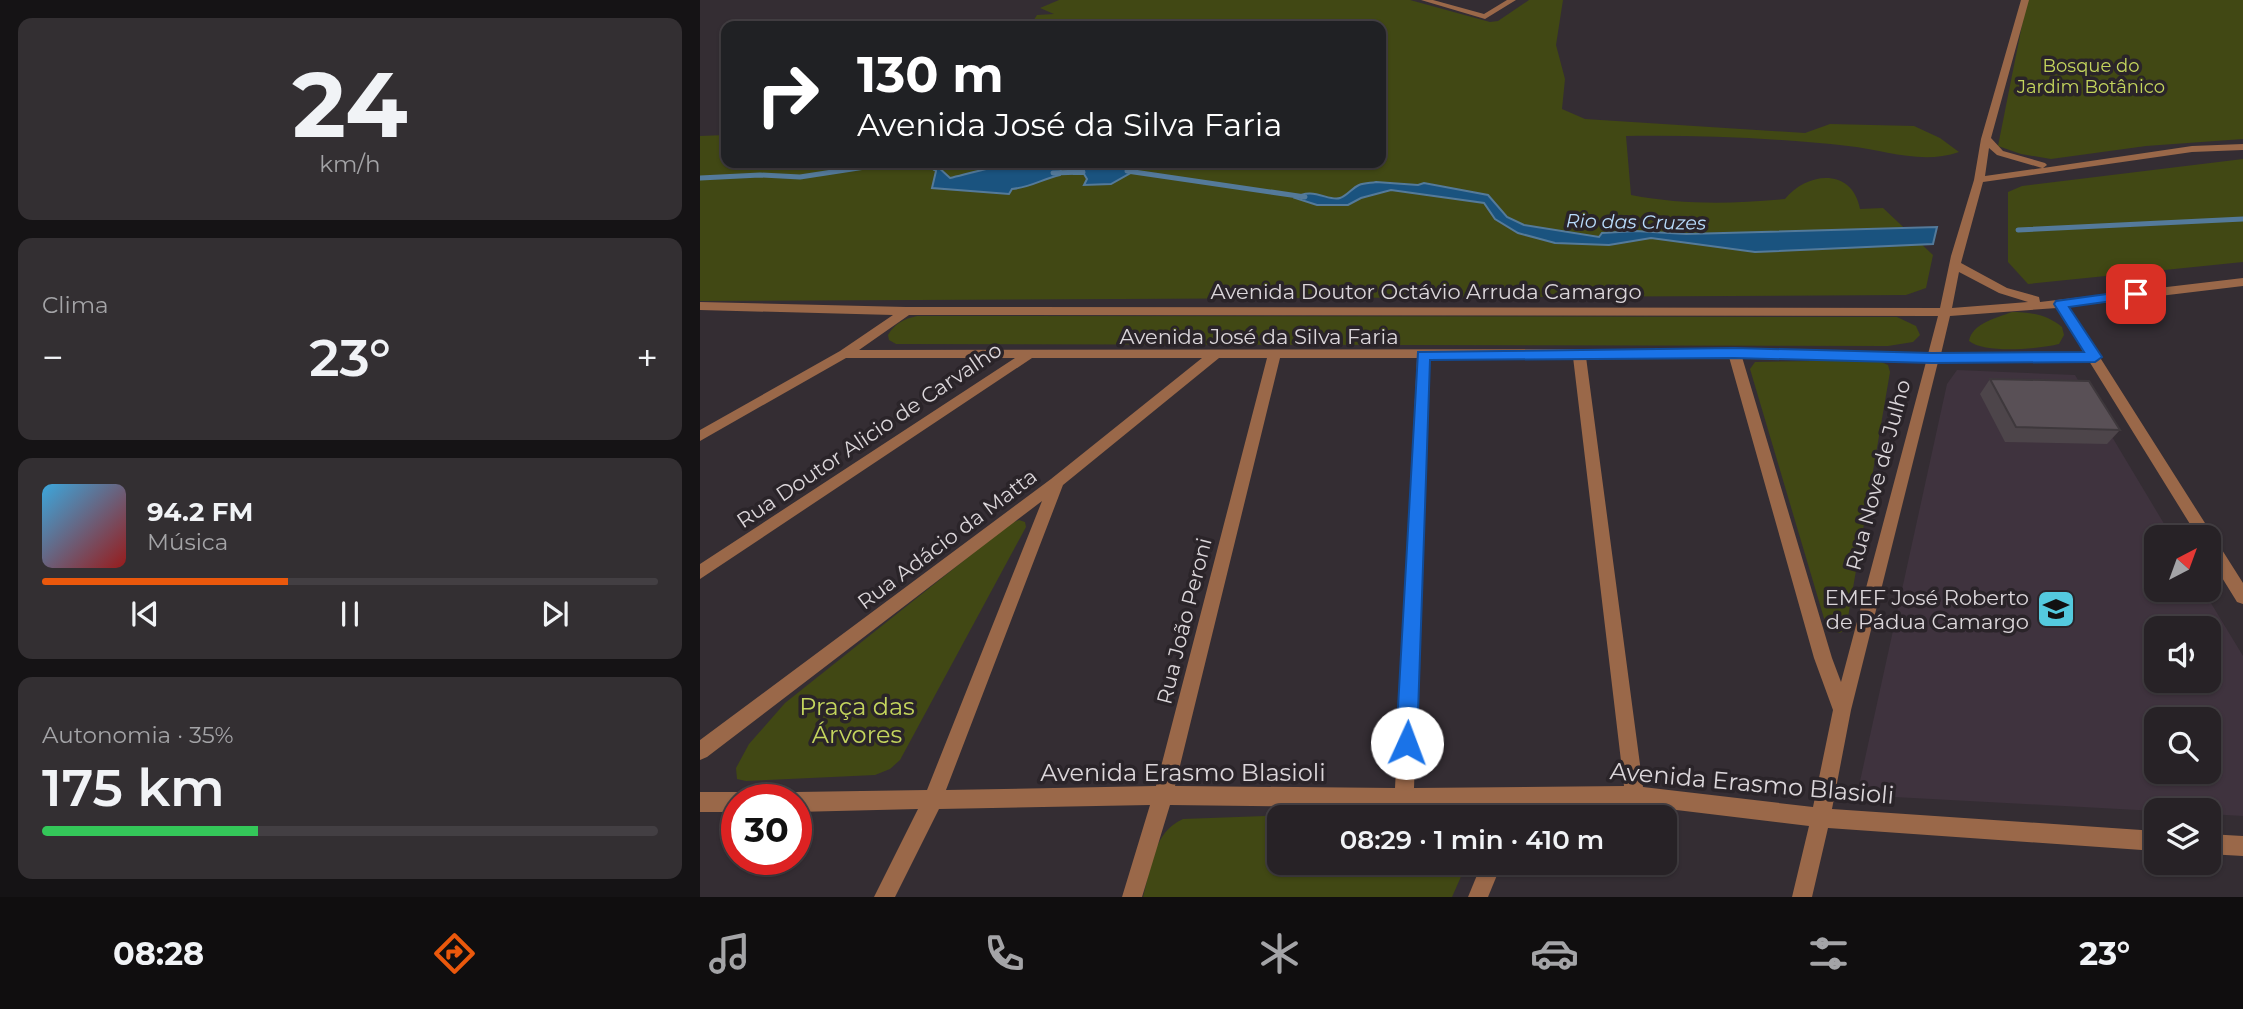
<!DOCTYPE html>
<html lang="pt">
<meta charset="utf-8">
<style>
body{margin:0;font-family:Montserrat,sans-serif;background:#332f32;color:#f1f3f6;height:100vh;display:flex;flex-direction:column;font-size:26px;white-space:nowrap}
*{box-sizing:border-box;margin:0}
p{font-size:23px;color:#a4a4a7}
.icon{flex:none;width:38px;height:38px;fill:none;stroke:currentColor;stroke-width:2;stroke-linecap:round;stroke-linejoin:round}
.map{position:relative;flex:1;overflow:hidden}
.sheet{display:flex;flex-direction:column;gap:18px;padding:18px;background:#151315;width:700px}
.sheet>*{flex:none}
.top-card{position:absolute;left:21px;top:21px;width:665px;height:147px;border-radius:14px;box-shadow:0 2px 5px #0004,0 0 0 2px #433f43;background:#202124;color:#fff;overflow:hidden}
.needle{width:46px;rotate:41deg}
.controls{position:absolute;left:1444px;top:525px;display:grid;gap:14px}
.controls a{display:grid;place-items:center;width:77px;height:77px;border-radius:14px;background:#272226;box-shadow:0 2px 5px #0004,0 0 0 2px #433f43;font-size:35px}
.speed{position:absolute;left:21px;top:784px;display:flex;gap:14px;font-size:35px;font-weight:700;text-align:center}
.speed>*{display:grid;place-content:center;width:91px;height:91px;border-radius:50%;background:#272226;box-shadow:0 2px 5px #0004,0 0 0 2px #433f43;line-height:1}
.speed .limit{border:10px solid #d22;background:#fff;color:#111}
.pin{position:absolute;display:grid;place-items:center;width:60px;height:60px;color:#fff;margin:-30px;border-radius:14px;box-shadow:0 4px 10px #0006}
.me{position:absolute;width:77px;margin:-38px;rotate:2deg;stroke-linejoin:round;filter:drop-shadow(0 0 5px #0008)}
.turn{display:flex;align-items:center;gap:24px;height:147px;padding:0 21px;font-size:32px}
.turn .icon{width:91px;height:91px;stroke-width:2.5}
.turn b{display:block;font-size:49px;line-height:60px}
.big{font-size:52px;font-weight:600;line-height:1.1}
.sheet .card{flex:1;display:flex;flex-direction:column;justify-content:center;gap:10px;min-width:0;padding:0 24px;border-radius:14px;background:#332f32}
.sheet .dial{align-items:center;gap:0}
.dial b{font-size:91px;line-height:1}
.song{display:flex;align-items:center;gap:21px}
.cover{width:84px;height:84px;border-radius:10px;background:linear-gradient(135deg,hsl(200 70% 55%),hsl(0 70% 35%))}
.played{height:7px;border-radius:4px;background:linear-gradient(90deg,#ea580c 40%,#433f43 40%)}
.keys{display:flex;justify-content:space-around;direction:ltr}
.heat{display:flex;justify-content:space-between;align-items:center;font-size:38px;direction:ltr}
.charge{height:10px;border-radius:5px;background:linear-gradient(90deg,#34c759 35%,#433f43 0)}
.trip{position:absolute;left:567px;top:805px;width:410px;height:70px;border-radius:14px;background:#272226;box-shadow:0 2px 5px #0004,0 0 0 2px #433f43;font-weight:600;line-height:70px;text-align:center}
.menu{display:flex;height:112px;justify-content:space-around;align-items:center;background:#100e0f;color:#a4a4a7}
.menu .icon{width:49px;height:49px}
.menu .current{color:#ea580c}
.menu b{font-size:32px;color:#f1f3f6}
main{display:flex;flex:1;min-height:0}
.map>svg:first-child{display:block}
</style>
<main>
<section class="sheet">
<div class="card dial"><b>24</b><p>km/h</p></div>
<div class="card"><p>Clima</p>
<div class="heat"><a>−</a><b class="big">23°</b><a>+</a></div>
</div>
<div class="card">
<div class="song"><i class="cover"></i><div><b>94.2 FM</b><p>Música</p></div></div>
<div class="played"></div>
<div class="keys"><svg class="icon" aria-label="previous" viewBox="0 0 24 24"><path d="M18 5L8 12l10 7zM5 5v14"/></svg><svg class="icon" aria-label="pause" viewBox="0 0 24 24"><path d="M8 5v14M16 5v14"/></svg><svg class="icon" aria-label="next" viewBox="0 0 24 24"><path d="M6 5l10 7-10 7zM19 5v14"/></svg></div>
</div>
<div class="card"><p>Autonomia · 35%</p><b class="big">175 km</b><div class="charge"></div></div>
</section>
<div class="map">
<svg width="1543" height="897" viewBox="0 0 1543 897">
<rect width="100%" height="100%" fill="#342d33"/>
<path fill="#3f333e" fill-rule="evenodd" d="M1257,370L1375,375L1472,537H1456V590H1503L1543,656V816L1509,814L1508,810L1456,811L1157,795L1247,384ZM1456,628H1508V681H1456ZM1456,719H1508V772H1456Z"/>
<g fill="#414814">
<path d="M359,0H710L790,22L798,21L829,0H863L856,45L865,79L862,109L885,119L1105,133L1130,124L1214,126L1240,138L1259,152C1221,165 1186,150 1148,146C1075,138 1000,135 926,136L931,195C983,205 1032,204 1085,199C1107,172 1152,167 1160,209L1183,208L1233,255L1226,288L1206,295L0,301V136L26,135V163H681V26H330L337,15L354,14L340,8Z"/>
<polygon points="1327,0 1543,0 1543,139 1446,146 1351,159 1321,154 1298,146"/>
<polygon points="1543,159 1543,262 1328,284 1308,262 1308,192 1322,186"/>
<path d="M1312,312C1330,312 1348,315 1362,327L1364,335L1359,344C1339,349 1285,354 1269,341C1272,323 1297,318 1312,312Z"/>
<path d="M217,316L1197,317L1216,326L1220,335L1213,342L1188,346L196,344L189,340L188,335C195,323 204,319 217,316Z"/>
<polygon points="1177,360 1188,365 1190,372 1146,629 1140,633 1133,631 1126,625 1050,369 1055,362"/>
<polygon points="319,520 325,522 326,527 200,760 190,769 175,775 46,781 37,779 36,768 49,744 85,703 311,523"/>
<path d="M759,809L770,817H579V863H767L752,897H443C451,868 453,832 483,819Z"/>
</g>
<g fill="#1a537f" stroke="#547a9a" stroke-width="2">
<polygon points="396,163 416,163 434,171 411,184 384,185 387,179 384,174 374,174 376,168"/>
<path d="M225,164L237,166L250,178C283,170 327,155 361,169L360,175C342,179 332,187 312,189L309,194L232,188L236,171Z"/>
<path d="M676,182L718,185L724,183L788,195L807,217L824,225L899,237L902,233L936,231L986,234L1237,227L1233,244L1055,252L951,238L909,245L855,243L818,233L795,219L784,203L691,190L661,198L648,205H617L595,198C612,186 629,202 640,198C647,196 652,188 659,185C664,183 671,183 676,182Z"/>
</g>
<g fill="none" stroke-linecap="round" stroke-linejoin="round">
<g stroke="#547a9a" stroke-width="5">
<polyline points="201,163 225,164 234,168"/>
<polyline points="427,171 605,197"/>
<polyline points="353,173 383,172"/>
<polyline points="0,178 60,175 100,177 191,163"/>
<polyline points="1318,230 1543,219"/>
</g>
<g fill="#9a6849" fill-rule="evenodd">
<polygon points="721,0 733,0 784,14 807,0 816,0 785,19"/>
<path d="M1321,0H1329L1291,138L1303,151L1345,163L1347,165L1343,168L1492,146L1543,144V150L1492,152L1283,182L1261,263L1307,288L1339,297L1340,302L1543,278V286L1368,307L1543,583V604L1537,602L1508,555V537H1498L1389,361L1238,362L1151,710L1132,809L1456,831V851L1128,828L1112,897H1092L1109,826L935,805L824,806L820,817H800L805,806L704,808L470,805L442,897H422L450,805L239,809L195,897H174L218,809L96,812V800H87L89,795L96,792L227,790L342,501L7,757L0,760V740L351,479L502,358H332L0,579V564L315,358H146L0,441V430L140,351L193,315L0,310V302L206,307L1240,308L1251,256L1274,180L1281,139ZM1289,148L1297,155L1342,168L1285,176ZM1259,272L1299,293L1328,302L1252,308ZM1357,308L1384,353L1241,354L1250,316ZM209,315L1238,316L1228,354L1034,349L159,350ZM873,357L924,786L714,788L729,358ZM886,357H1029L1114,658L1133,710L1113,807L943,787ZM1042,357L1226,362L1141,682L1132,658ZM519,358H567L456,786L246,790L363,485ZM580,358H717L695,788L475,786Z"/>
<polygon points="0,792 37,792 44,795 46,800 37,800 37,812 0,812"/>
<polygon points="1508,834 1543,836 1543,856 1508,854"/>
<polygon points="782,863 802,863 788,897 768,897"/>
</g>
</g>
<polygon fill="#4d454a" points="1290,379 1420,430 1407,444 1305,442 1280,394"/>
<polygon fill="#595056" stroke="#3e383c" stroke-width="2" points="1290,379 1389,381 1420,430 1316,427"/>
<polygon fill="#1a73e8" stroke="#114b97" stroke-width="2" points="1436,290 1441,291 1441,297 1369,307 1402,357 1395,362 1232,363 1034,358 730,360 717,743 714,750 707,753 699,750 696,743 718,352 1034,348 1232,353 1384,352 1354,304 1356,301"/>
<defs>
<symbol id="school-square" viewBox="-11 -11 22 22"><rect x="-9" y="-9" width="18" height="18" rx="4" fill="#54cade" stroke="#2a2429"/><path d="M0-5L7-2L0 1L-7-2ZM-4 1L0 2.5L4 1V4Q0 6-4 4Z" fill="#111"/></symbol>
</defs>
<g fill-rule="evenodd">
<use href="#school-square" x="1334" y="587" width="44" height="44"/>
</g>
<g text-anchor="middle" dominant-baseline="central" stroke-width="7" stroke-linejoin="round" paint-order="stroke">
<g font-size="18" fill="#c4d55d" stroke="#2a2429">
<text x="1391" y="66">Bosque do<tspan x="1391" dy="21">Jardim Botânico</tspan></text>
</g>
<g font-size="19" font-style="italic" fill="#b8dcfc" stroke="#2a2429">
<text transform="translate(936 222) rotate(1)">Rio das Cruzes</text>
</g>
<g font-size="21" fill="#dbd6da" stroke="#2a2429">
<text x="726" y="291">Avenida Doutor Octávio Arruda Camargo</text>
<text x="559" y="336">Avenida José da Silva Faria</text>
<text transform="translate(169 435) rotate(-34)">Rua Doutor Alicio de Carvalho</text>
<text transform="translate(1178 475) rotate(-75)">Rua Nove de Julho</text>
<text transform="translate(247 539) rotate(-37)">Rua Adácio da Matta</text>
<text transform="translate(484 621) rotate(-76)">Rua João Peroni</text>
</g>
<g font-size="21" fill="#dbd6da" stroke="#2a2429" text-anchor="end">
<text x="1329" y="597">EMEF José Roberto<tspan x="1329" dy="24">de Pádua Camargo</tspan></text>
</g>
<g font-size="24" fill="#c4d55d" stroke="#2a2429">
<text x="157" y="706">Praça das<tspan x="157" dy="28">Árvores</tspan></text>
</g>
<g font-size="24" fill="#dbd6da" stroke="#2a2429">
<text x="483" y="772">Avenida Erasmo Blasioli</text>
<text transform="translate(1052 783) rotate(5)">Avenida Erasmo Blasioli</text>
</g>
</g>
</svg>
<div class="controls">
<a><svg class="needle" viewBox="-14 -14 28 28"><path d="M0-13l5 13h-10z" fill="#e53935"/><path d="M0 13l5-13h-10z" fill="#a4a4a7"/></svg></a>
<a><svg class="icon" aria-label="sound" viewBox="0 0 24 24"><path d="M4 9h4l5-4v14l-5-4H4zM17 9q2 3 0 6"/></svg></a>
<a><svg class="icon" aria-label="search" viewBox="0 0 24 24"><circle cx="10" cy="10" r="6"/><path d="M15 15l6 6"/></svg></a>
<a><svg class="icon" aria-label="layers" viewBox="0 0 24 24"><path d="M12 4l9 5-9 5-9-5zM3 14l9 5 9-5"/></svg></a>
</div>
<div class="speed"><div class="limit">30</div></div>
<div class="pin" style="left:1436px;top:294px;background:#d93025"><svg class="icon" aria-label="arrive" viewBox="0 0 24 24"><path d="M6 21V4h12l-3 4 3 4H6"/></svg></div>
<svg class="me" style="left:707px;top:743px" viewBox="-20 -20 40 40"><circle r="19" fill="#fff"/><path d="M0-13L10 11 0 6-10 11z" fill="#1a73e8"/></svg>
<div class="trip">08:29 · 1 min · 410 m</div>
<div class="top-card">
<div class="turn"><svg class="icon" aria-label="right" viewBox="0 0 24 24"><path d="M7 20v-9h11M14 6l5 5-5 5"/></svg><div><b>130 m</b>Avenida José da Silva Faria</div></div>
</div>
</div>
</main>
<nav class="menu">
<b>08:28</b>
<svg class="icon current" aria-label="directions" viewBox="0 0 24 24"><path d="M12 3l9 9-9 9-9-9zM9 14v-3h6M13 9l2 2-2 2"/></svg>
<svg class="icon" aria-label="music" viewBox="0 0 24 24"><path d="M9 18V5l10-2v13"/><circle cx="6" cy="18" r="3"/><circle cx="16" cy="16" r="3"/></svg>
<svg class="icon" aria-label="phone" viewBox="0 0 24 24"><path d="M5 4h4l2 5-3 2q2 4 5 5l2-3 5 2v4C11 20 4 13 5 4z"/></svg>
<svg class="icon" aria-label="climate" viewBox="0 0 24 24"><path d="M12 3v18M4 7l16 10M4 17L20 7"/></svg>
<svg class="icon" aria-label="car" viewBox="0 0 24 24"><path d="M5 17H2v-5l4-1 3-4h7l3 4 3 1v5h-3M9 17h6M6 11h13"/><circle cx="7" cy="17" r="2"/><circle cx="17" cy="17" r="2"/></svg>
<svg class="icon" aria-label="filters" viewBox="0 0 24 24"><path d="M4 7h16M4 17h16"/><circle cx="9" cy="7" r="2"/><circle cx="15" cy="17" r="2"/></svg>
<b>23°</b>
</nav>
